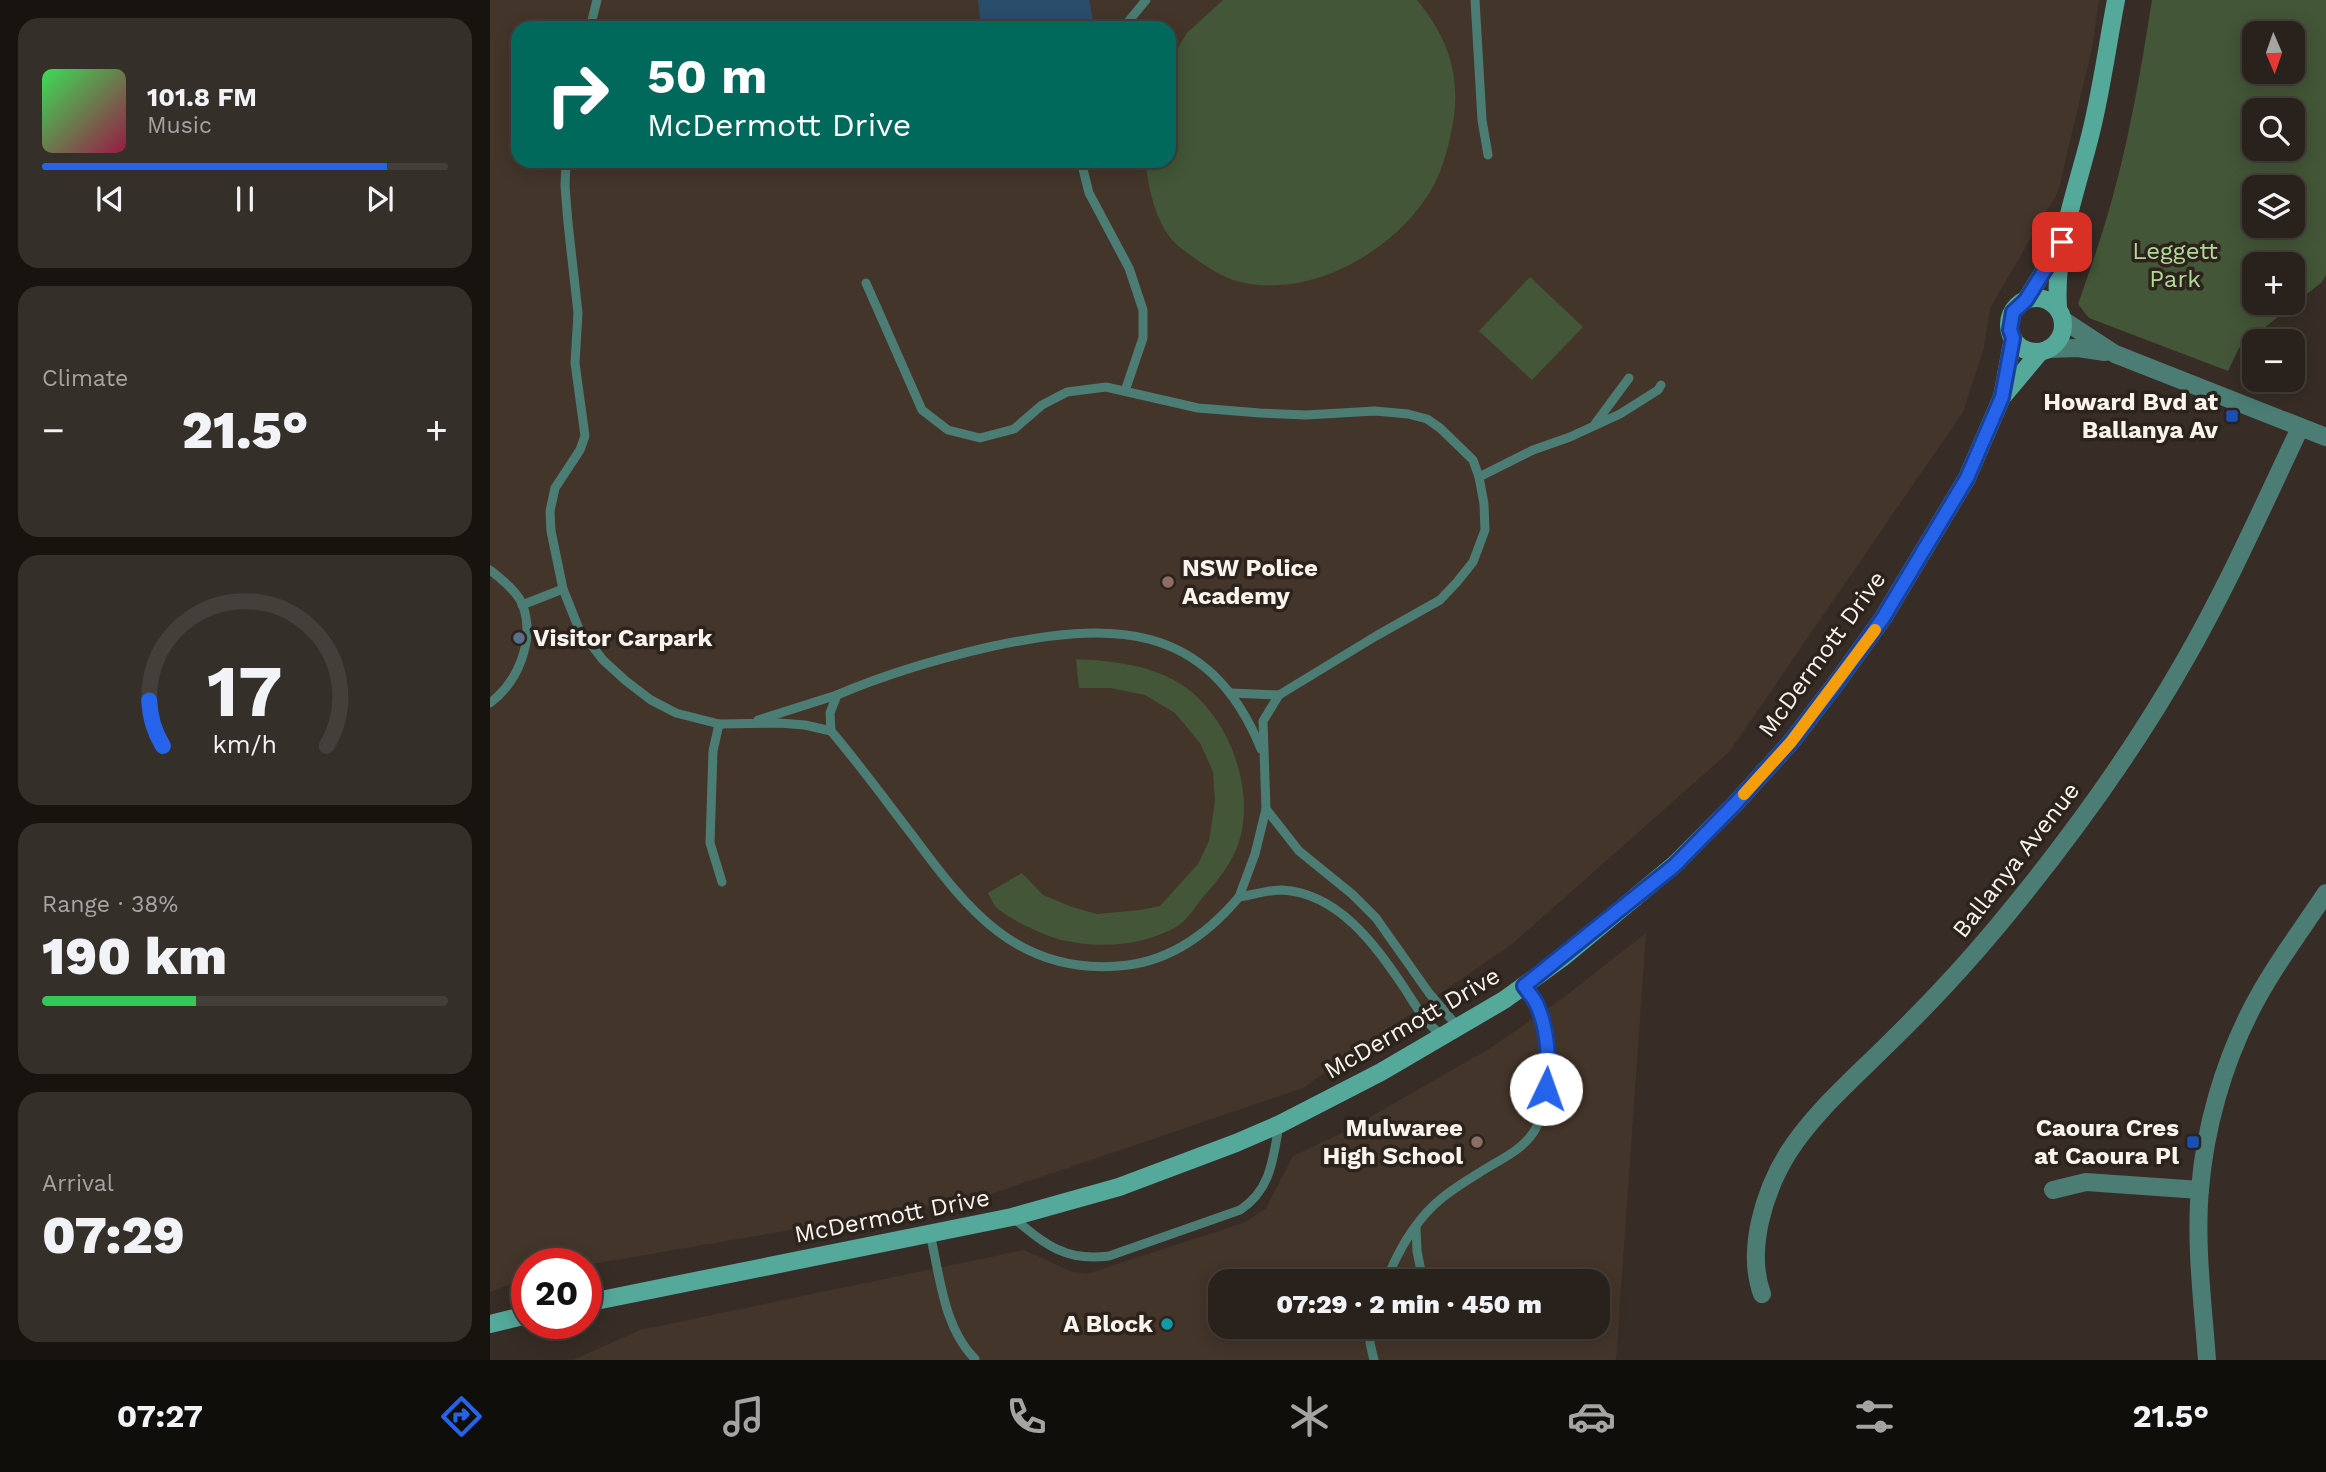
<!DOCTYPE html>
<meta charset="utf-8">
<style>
body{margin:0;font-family:"Work Sans",sans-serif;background:#352f29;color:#f1f3f6;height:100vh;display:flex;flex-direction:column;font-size:26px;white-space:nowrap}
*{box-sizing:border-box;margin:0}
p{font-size:23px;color:#a5a4a3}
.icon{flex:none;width:38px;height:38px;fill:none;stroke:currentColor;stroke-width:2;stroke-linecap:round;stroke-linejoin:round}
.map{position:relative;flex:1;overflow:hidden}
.details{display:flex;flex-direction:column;gap:18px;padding:18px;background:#17130f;width:490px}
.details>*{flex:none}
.top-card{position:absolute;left:21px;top:21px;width:665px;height:147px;border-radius:21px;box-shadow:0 4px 18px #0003,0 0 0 2px #453f3b;background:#00695c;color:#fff;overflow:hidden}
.needle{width:46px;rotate:178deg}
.controls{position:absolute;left:1752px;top:21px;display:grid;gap:14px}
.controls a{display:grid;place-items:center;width:63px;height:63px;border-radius:14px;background:#29221c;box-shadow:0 4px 18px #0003,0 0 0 2px #453f3b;font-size:35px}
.speed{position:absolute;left:21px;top:1248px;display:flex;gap:14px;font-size:35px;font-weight:700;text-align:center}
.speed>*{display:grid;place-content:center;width:91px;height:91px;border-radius:50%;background:#29221c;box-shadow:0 4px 18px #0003,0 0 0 2px #453f3b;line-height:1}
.speed .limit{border:10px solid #d22;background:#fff;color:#111}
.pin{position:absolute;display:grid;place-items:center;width:60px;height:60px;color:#fff;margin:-30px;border-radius:14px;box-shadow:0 4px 10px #0006}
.me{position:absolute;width:77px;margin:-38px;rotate:3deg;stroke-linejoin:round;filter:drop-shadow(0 0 5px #0008)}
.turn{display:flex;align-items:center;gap:24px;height:147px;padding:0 21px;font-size:32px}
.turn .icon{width:91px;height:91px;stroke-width:2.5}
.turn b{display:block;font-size:49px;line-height:60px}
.big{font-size:52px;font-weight:800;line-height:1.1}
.details .card{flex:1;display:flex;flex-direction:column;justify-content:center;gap:10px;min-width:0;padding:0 24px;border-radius:21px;background:#352f29}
.details .dial{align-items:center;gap:0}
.dial svg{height:182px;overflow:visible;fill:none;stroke:#453f3b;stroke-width:7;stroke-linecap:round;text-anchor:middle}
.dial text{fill:#f1f3f6;stroke:none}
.song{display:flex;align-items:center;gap:21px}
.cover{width:84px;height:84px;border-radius:10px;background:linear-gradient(135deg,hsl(130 70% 55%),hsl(340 70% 35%))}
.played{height:7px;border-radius:4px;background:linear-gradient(90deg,#2563eb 85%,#453f3b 85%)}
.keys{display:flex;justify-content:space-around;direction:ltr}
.heat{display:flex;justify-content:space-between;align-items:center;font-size:38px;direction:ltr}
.charge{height:10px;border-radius:5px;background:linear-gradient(90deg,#34c759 38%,#453f3b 0)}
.trip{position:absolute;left:718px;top:1269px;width:402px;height:70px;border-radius:21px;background:#29221c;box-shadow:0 4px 18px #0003,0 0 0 2px #453f3b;font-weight:800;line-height:70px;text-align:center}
.tab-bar{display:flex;height:112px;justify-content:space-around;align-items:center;background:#100e0b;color:#a5a4a3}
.tab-bar .icon{width:49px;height:49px}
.tab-bar .on{color:#2563eb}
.tab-bar b{font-size:32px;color:#f1f3f6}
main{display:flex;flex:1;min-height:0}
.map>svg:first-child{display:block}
</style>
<main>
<section class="details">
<div class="card">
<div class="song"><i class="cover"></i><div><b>101.8 FM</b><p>Music</p></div></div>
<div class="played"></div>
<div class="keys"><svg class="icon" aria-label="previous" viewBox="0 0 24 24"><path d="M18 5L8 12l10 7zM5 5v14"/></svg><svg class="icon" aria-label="pause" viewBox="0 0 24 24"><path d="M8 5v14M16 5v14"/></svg><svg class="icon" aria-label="next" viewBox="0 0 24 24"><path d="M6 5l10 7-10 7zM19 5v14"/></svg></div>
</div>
<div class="card"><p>Climate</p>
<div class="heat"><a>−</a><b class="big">21.5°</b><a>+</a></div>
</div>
<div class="card dial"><svg viewBox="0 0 100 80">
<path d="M14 69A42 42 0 1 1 86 69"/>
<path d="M14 69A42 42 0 0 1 8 49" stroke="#2563eb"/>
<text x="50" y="56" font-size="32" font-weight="700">17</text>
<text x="50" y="72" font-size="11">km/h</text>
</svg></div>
<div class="card"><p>Range · 38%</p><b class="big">190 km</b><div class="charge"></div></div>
<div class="card"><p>Arrival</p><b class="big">07:29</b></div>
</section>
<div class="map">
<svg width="1836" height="1360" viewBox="0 0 1836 1360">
<rect width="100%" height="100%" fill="#372d26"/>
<g fill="#44352a" fill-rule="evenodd">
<path d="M0,0H1609L1602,48L1568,192L1500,308L1494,348L1473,412L1239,752L1022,944L813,1088L492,1197L96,1265V1264H37V1277L0,1292ZM28,28H679V161H28Z"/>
<path d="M1156,933L1126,1360H83L150,1330L534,1250L580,1271L597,1274L756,1222L776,1208L803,1156L856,1131L1002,1047L1073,998ZM730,1281H1108V1326H730Z"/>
</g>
<g fill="#435637" fill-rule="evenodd">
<path d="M733,0H927C962,43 973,83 960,138C955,160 948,182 934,201C895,256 818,298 750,282C732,277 717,267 703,257C698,253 691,249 686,244C665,223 659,189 655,161H679V62L697,33Z"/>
<path d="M1662,0H1836V275L1832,282L1749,348L1738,371L1599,318L1588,304C1597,278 1606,253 1614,227C1637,153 1650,76 1662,0ZM1802,33V72H1764V33ZM1802,110V149H1764V110ZM1802,187V226H1764V187ZM1802,264V303H1764V264Z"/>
<polygon points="1040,277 1093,327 1042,380 989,331"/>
<path d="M586,659C622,661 657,664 689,683C738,713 766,788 749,842C742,863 728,880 714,896C706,905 697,921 686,927C652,946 610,949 572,940C558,937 516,918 506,907C503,904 501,898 498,893L532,873L553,895L582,907L607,914L650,910L670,906L708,864L719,841L725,801L723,772L710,743L685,713L655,695L620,688H589Z"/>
</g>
<polygon fill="#2a4d6c" points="488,0 599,0 603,20 598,28 500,28 490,19"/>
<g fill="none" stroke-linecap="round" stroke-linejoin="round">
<g stroke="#4b7d74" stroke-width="9">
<polyline points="985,0 992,120 998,155"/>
<polyline points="100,28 107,0"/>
<polyline points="633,28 656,0"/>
<polyline points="76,161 75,186 78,223 88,313 85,363 95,436 90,450 65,488 60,511 61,531 73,589 89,629 113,660 136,681 161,700 186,713 229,724 289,723 315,725 341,731"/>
<polyline points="591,161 599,193 639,268 653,310 653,338 635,391"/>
<polyline points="376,283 432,410 458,430 490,438 524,429 552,405 577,392 616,387 708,408 770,413 816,415 885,411 918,414 937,419 950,428 983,460 989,477 994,504 995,530 983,562 967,582 950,600 886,636 789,695 773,721 776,809 809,851 862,894 886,918 939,993 968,1027"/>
<polyline points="1105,424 1139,378"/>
<polyline points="989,477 1043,450 1080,437 1130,414 1168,390 1171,385"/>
<path d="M0,570C11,579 28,592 33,606C45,641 28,682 0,703"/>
<polyline points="32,605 73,589"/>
<polyline points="741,693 789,695"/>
<polyline points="268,720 347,695"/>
<polyline points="229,724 223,751 220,843 232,882"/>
<path d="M771,749C718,619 619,621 499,647C447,659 396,674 347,695L340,713L341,731C370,765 396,801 423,836C477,909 527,974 628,966C678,963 717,935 749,897C762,895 778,890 792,890C849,893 886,946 915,989C926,1006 935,1023 952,1035"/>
<polyline points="749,897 765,854 776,809"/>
<path d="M522,1217C555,1244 575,1262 619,1256L750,1210C781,1190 783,1159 789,1125"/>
<polyline points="926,1228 927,1251 933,1281"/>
<path d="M440,1234C450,1275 453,1327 485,1359"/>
<path d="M896,1281C908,1251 927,1218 952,1198C964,1188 979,1179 992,1171C1008,1161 1028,1152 1040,1137C1063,1110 1062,1034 1046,1003C1043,997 1038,991 1034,986"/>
<polyline points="881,1326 880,1343 884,1360"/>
<polyline points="881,1330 899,1332 921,1326"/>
</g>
<g stroke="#4b7d74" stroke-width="18">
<polyline points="1563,1190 1596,1182 1710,1190"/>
<path d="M1272,1294C1256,1250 1274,1192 1298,1153C1324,1112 1364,1078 1398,1044C1436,1007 1472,969 1506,928C1576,844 1641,755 1695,660C1738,585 1773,506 1810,428"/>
<path d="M1717,1360C1713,1304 1705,1245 1710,1189C1715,1128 1733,1065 1761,1010C1782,969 1810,932 1836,893"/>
</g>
<g stroke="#4b7d74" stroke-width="18">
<polyline points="1573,320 1625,354 1836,437"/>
<polyline points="1558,349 1588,348 1615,352"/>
</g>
<g stroke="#54a99b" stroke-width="18">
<circle cx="1546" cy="325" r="27"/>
<polyline points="1536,300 1569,246"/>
<path d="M1568,308C1564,245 1588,188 1602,128C1612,86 1618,42 1626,0"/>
<polyline points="1514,395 1550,352"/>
<polyline points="96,1303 522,1217 629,1187 746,1143 790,1124 891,1072 1014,1000 1072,958 1184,865 1245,804 1301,742 1347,682 1393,618 1477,478 1512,397 1523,338"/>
<polyline points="0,1324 37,1315"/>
</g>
</g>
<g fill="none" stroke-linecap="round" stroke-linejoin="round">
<defs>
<path id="route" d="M1056,1089C1060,1062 1058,1030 1047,1005C1044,998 1038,992 1034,986L1184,866L1245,804L1301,742L1347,682L1393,618L1477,478L1512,397L1523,338L1520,330L1523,312L1536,300L1572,242"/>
</defs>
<use href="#route" stroke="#184099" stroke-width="18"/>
<use href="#route" stroke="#2563eb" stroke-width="12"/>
<polyline stroke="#f59e0b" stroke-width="12" points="1254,794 1301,742 1385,630"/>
</g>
<g fill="#1a4fb4" stroke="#2c231d" stroke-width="2.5">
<rect x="1735" y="409" width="14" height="14" rx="3.5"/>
<rect x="1696" y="1135" width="14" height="14" rx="3.5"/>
</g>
<g fill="#8d6e63" stroke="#2c231d" stroke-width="2.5">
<circle cx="678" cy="582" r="7"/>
<circle cx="987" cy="1142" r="7"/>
</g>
<circle fill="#5c6f8a" stroke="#2c231d" stroke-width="2.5" cx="29" cy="638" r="7"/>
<circle fill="#0f9aa8" stroke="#2c231d" stroke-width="2.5" cx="677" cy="1324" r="7"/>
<g text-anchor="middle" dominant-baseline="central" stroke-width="7" stroke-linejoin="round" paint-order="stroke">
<g font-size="24" fill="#b1d897" stroke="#2c231d">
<text x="1685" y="251">Leggett<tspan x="1685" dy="28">Park</tspan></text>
</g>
<g font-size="24" font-weight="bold" fill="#f9f3ee" stroke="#2c231d" text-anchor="end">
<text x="1728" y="402">Howard Bvd at<tspan x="1728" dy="28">Ballanya Av</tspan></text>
<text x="692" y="568" text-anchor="start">NSW Police<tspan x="692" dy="28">Academy</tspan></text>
<text x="43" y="638" text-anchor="start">Visitor Carpark</text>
<text x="973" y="1128">Mulwaree<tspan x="973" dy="28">High School</tspan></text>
<text x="1689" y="1128">Caoura Cres<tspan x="1689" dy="28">at Caoura Pl</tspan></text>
<text x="663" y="1324">A Block</text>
</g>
<g font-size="24" fill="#f9f3ee" stroke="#2c231d">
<text transform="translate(1332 654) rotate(-54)">McDermott Drive</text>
<text transform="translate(1526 860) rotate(-52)">Ballanya Avenue</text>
<text transform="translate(922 1023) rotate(-30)">McDermott Drive</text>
<text transform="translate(402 1216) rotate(-11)">McDermott Drive</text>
</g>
</g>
</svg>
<div class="controls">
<a><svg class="needle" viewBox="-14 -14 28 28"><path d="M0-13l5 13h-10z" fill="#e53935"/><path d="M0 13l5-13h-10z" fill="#a5a4a3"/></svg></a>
<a><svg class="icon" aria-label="search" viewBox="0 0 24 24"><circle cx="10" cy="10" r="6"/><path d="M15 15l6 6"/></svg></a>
<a><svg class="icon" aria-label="layers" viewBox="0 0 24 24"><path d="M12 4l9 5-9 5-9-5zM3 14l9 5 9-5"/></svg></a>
<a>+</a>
<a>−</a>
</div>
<div class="speed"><div class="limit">20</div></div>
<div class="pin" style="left:1572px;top:242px;background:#d93025"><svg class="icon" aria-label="arrive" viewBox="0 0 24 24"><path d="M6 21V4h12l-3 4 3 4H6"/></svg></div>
<svg class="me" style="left:1056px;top:1089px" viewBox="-20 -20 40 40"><circle r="19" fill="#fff"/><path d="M0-13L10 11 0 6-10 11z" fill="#2563eb"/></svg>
<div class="trip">07:29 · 2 min · 450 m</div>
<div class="top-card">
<div class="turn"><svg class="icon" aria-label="right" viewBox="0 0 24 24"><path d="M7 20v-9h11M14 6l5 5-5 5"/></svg><div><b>50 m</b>McDermott Drive</div></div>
</div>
</div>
</main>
<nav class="tab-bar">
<b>07:27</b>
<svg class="icon on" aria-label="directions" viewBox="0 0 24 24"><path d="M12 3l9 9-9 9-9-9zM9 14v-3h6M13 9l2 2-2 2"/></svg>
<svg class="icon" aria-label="music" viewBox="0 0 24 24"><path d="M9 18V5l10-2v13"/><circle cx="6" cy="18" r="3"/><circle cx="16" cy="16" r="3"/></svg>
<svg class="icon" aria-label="phone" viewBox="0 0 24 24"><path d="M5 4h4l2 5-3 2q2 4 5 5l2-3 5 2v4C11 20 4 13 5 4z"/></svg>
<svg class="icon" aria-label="climate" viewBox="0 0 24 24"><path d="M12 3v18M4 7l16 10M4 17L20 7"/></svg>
<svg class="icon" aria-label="car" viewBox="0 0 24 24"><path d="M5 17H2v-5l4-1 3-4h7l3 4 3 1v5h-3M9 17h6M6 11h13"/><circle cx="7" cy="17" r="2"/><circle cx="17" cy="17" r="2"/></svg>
<svg class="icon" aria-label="filters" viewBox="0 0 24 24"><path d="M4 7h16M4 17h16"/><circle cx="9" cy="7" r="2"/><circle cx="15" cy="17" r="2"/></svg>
<b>21.5°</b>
</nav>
